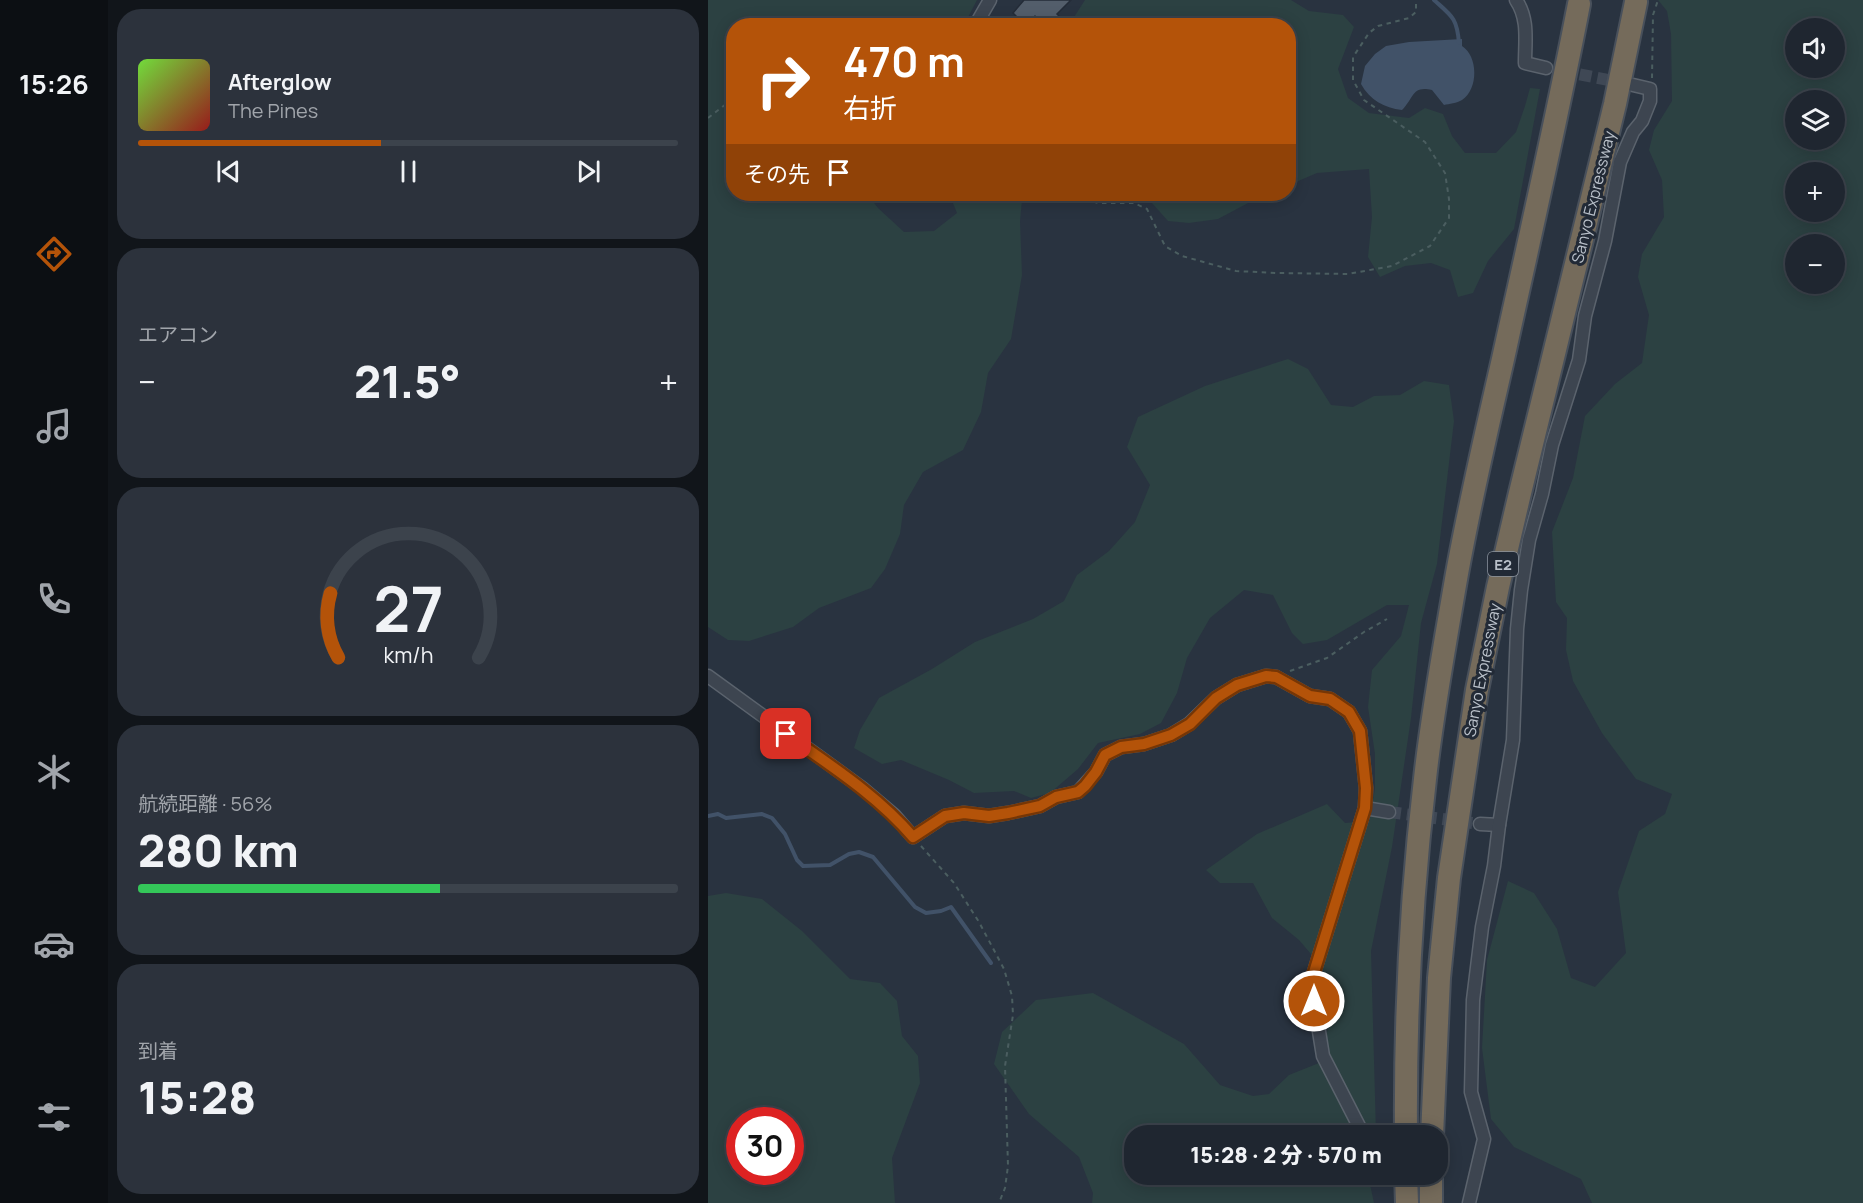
<!DOCTYPE html>
<html lang="ja">
<meta charset="utf-8">
<style>
body{margin:0;font-family:Manrope,"Noto Sans JP",sans-serif;background:#2c323c;color:#f1f3f6;height:100vh;display:flex;flex-direction:column;font-size:22px;white-space:nowrap}
*{box-sizing:border-box;margin:0}
p{font-size:20px;color:#a1a5ab}
.icon{flex:none;width:33px;height:33px;fill:none;stroke:currentColor;stroke-width:2;stroke-linecap:round;stroke-linejoin:round}
.map{position:relative;flex:1;overflow:hidden}
.details{display:flex;flex-direction:column;gap:9px;padding:9px;background:#11151a;width:600px}
.details>*{flex:none}
.hud{position:absolute;left:18px;top:18px;width:570px;height:183px;border-radius:24px;box-shadow:0 3px 15px #0003,0 0 0 2px #3c434c;background:#b45309;color:#fff;overflow:hidden}
.buttons{position:absolute;left:1077px;top:18px;display:grid;gap:12px}
.buttons a{display:grid;place-items:center;width:60px;height:60px;border-radius:50%;background:#1f2630;box-shadow:0 3px 15px #0003,0 0 0 2px #3c434c;font-size:30px}
.speed{position:absolute;left:18px;top:1107px;display:flex;gap:12px;font-size:30px;font-weight:700;text-align:center}
.speed>*{display:grid;place-content:center;width:78px;height:78px;border-radius:50%;background:#1f2630;box-shadow:0 3px 15px #0003,0 0 0 2px #3c434c;line-height:1}
.speed .limit{border:9px solid #d22;background:#fff;color:#111}
.pin{position:absolute;display:grid;place-items:center;width:51px;height:51px;color:#fff;margin:-26px;border-radius:12px;box-shadow:0 3px 9px #0006}
.me{position:absolute;width:66px;margin:-33px;rotate:0deg;stroke-linejoin:round;filter:drop-shadow(0 0 4px #0008)}
.turn{display:flex;align-items:center;gap:21px;height:126px;padding:0 18px;font-size:27px}
.turn .icon{width:78px;height:78px;stroke-width:2.5}
.turn b{display:block;font-size:42px;line-height:51px}
.then{display:flex;align-items:center;height:57px;padding:0 18px;background:#0003;gap:12px;font-size:22px}
.big{font-size:45px;font-weight:800;line-height:1.1}
.details .tile{flex:1;display:flex;flex-direction:column;justify-content:center;gap:9px;min-width:0;padding:0 21px;border-radius:24px;background:#2c323c}
.details .dial{align-items:center;gap:0}
.dial svg{height:156px;overflow:visible;fill:none;stroke:#3c434c;stroke-width:7;stroke-linecap:round;text-anchor:middle}
.dial text{fill:#f1f3f6;stroke:none}
.song{display:flex;align-items:center;gap:18px}
.cover{width:72px;height:72px;border-radius:9px;background:linear-gradient(135deg,hsl(100 70% 55%),hsl(0 70% 35%))}
.played{height:6px;border-radius:3px;background:linear-gradient(90deg,#b45309 45%,#3c434c 45%)}
.keys{display:flex;justify-content:space-around;direction:ltr}
.heat{display:flex;justify-content:space-between;align-items:center;font-size:33px;direction:ltr}
.charge{height:9px;border-radius:4px;background:linear-gradient(90deg,#34c759 56%,#3c434c 0)}
.trip{position:absolute;left:416px;top:1125px;width:324px;height:60px;border-radius:24px;background:#1f2630;box-shadow:0 3px 15px #0003,0 0 0 2px #3c434c;font-weight:800;line-height:60px;text-align:center}
main{display:flex;flex:1;min-height:0}
.dock{display:flex;flex-direction:column;width:108px;justify-content:space-around;align-items:center;background:#0c0f13;color:#a1a5ab}
.dock .icon{width:42px;height:42px}
.dock .selected{color:#b45309}
.dock b{font-size:27px;color:#f1f3f6}
.map>svg:first-child{display:block}
</style>
<main>
<nav class="dock">
<b>15:26</b>
<svg class="icon selected" aria-label="directions" viewBox="0 0 24 24"><path d="M12 3l9 9-9 9-9-9zM9 14v-3h6M13 9l2 2-2 2"/></svg>
<svg class="icon" aria-label="music" viewBox="0 0 24 24"><path d="M9 18V5l10-2v13"/><circle cx="6" cy="18" r="3"/><circle cx="16" cy="16" r="3"/></svg>
<svg class="icon" aria-label="phone" viewBox="0 0 24 24"><path d="M5 4h4l2 5-3 2q2 4 5 5l2-3 5 2v4C11 20 4 13 5 4z"/></svg>
<svg class="icon" aria-label="climate" viewBox="0 0 24 24"><path d="M12 3v18M4 7l16 10M4 17L20 7"/></svg>
<svg class="icon" aria-label="car" viewBox="0 0 24 24"><path d="M5 17H2v-5l4-1 3-4h7l3 4 3 1v5h-3M9 17h6M6 11h13"/><circle cx="7" cy="17" r="2"/><circle cx="17" cy="17" r="2"/></svg>
<svg class="icon" aria-label="filters" viewBox="0 0 24 24"><path d="M4 7h16M4 17h16"/><circle cx="9" cy="7" r="2"/><circle cx="15" cy="17" r="2"/></svg>
</nav>
<section class="details">
<div class="tile">
<div class="song"><i class="cover"></i><div><b>Afterglow</b><p>The Pines</p></div></div>
<div class="played"></div>
<div class="keys"><svg class="icon" aria-label="previous" viewBox="0 0 24 24"><path d="M18 5L8 12l10 7zM5 5v14"/></svg><svg class="icon" aria-label="pause" viewBox="0 0 24 24"><path d="M8 5v14M16 5v14"/></svg><svg class="icon" aria-label="next" viewBox="0 0 24 24"><path d="M6 5l10 7-10 7zM19 5v14"/></svg></div>
</div>
<div class="tile"><p>エアコン</p>
<div class="heat"><a>−</a><b class="big">21.5°</b><a>+</a></div>
</div>
<div class="tile dial"><svg viewBox="0 0 100 80">
<path d="M14 69A42 42 0 1 1 86 69"/>
<path d="M14 69A42 42 0 0 1 10 36" stroke="#b45309"/>
<text x="50" y="56" font-size="32" font-weight="700">27</text>
<text x="50" y="72" font-size="11">km/h</text>
</svg></div>
<div class="tile"><p>航続距離 · 56%</p><b class="big">280 km</b><div class="charge"></div></div>
<div class="tile"><p>到着</p><b class="big">15:28</b></div>
</section>
<div class="map">
<svg width="1155" height="1203" viewBox="0 0 1155 1203">
<rect width="100%" height="100%" fill="#293340"/>
<g fill="#2c4142" fill-rule="evenodd">
<polygon points="0,0 269,0 256,25 26,26 26,194 159,194 170,208 196,232 226,231 249,213 242,196 236,194 322,194 314,200 312,221 314,275 303,339 280,373 273,412 255,450 215,472 196,505 192,534 177,569 163,588 111,608 85,627 41,641 20,640 0,627"/>
<polygon points="377,0 583,0 601,11 635,15 646,27 630,69 640,98 661,113 701,118 717,108 735,114 744,136 757,153 788,153 808,132 817,106 822,88 832,89 806,229 780,261 765,293 750,297 742,270 723,263 697,266 672,277 660,257 664,217 661,169 609,173 581,185 580,26 361,25"/>
<path d="M950,0H1155V1203H884L873,1179L806,1147L783,1119L774,1048L779,960L800,881L826,893L849,929L863,978L887,987L918,953L910,892L931,831L957,814L964,794L928,779L894,733L865,681L858,650L859,618L848,602L844,532L865,478L877,416L907,384L934,363L941,315L930,277L934,254L956,217L954,180L941,150L946,130L964,101L963,34L959,11ZM1126,28V68H1088V28ZM1126,100V140H1088V100ZM1126,172V212H1088V172ZM1126,244V284H1088V244Z"/>
<polygon points="407,194 557,194 510,219 481,223 460,221 444,203 422,196"/>
<polygon points="580,359 600,369 623,405 645,407 666,396 692,395 716,381 741,385 746,421 729,564 713,623 703,718 684,847 663,951 668,1133 667,1136 426,1136 426,1174 609,1174 611,1181 630,1182 646,1175 660,1175 666,1203 384,1203 385,1193 371,1157 321,1114 286,1064 294,1032 328,1000 385,993 476,1044 512,1085 545,1096 561,1094 581,1075 611,1063 623,1016 614,967 591,940 564,918 545,883 512,883 498,870 549,834 619,804 637,823 661,821 667,789 667,754 660,707 664,670 693,636 701,605 679,605 619,640 595,644 584,633 565,595 536,590 502,618 479,658 469,693 453,723 432,734 390,743 370,769 342,793 323,798 306,791 266,793 241,780 193,760 174,764 146,748 152,730 171,698 224,669 267,642 325,619 356,601 369,575 401,551 427,522 442,485 419,447 430,417 497,386"/>
<path d="M18,893L54,899L94,931L142,979L172,983L189,1001L194,1036L210,1056L212,1083L184,1158L187,1203H0V896ZM82,1120V1172H32V1120Z"/>
</g>
<path fill="#415268" d="M754,39V46C770,56 771,89 754,100C749,103 741,104 736,105L724,90C704,85 706,98 694,110C676,108 662,100 653,84L657,66L667,54L678,46L701,42Z"/>
<g fill="none" stroke-linecap="round" stroke-linejoin="round">
<g stroke="#415268" stroke-width="4">
<path d="M726,0C744,16 749,18 751,43"/>
<polyline points="0,816 10,814 18,818 54,814 64,818 77,834 89,860 95,866 122,865 141,854 151,852 165,857 207,907 218,913 233,911 243,907 283,963"/>
</g>
</g>
<polygon fill="#535e6b" stroke="#242c38" stroke-width="1.5" points="316,0 363,0 349,14 354,19 348,26 337,26 327,16 318,26 305,13"/>
<g fill="none" stroke-linecap="round" stroke-linejoin="round">
<g stroke="#3f4855" stroke-width="12" stroke-dasharray="12 6" stroke-linecap="butt">
<polyline points="854,71 916,83"/>
<polyline points="681,812 772,824"/>
</g>
<defs>
<g id="street">
<path d="M808,0C821,19 817,41 817,63L838,68"/>
<polyline points="267,26 282,0"/>
<polyline points="0,676 154,788 186,815 205,837 237,816 256,813 281,816 300,813 332,806 348,797 370,792 388,772 397,755 413,747 436,744 463,735 481,724 508,698 529,685 558,676 568,677 602,696 622,699 641,712 652,731 658,788 657,808 603,982 615,1056 656,1136"/>
<polyline points="657,808 681,812"/>
<polyline points="772,824 791,825"/>
<polyline points="668,1174 670,1179"/>
<polyline points="761,1203 776,1139 763,1092 765,1000 774,927 786,866 791,825 805,740 809,629 813,590 821,540 834,494 844,445 871,360 877,316 897,241 912,162 925,132 934,121 942,101 942,89 925,85"/>
</g>
<g id="highway">
<path d="M698,1136C697,1016 703,897 717,779C724,714 736,649 747,585C760,509 778,434 795,359C821,241 848,123 871,4"/>
<polyline points="724,1136 731,978 741,878 769,690 790,587 812,493 907,104 928,2"/>
<polyline points="698,1174 699,1203"/>
<polyline points="723,1174 723,1203"/>
</g>
</defs>
<use href="#street" stroke="#5b636d" stroke-width="15"/>
<use href="#highway" stroke="#48505b" stroke-width="26"/>
<g stroke="#4b5e60" stroke-width="2" stroke-dasharray="4.5 4.5" stroke-linecap="butt">
<polyline points="944,78 945,15 950,0"/>
<polyline points="0,118 18,104 26,101"/>
<polyline points="341,194 365,196 390,203 426,203 439,209 457,246 474,256 528,271 568,273 640,274 684,266 722,246 741,218 741,199 737,173 717,142 656,100 645,80 645,57 661,33 670,26 701,18 708,12 708,0"/>
<polyline points="582,671 619,658 656,632 679,619"/>
<polyline points="213,846 246,883 271,922 296,969 304,996 305,1015 297,1066 300,1166 297,1188 291,1203"/>
</g>
<use href="#street" stroke="#3d4550" stroke-width="12"/>
<use href="#highway" stroke="#756b5b" stroke-width="22"/>
</g>
<g fill="none" stroke-linecap="round" stroke-linejoin="round">
<defs>
<path id="route" d="M78,734C123,766 169,795 205,837L237,816L256,813L281,816L300,813L332,806L348,797L370,792L377,786L388,772L397,755L413,747L436,744L463,735L482,724L508,698L529,685L558,676L568,677L602,696L622,699L641,712L652,731L658,788L657,808L603,982L606,1001"/>
</defs>
<use href="#route" stroke="#753606" stroke-width="15"/>
<use href="#route" stroke="#b45309" stroke-width="10"/>
</g>
<g text-anchor="middle" dominant-baseline="central" stroke-width="6" stroke-linejoin="round" paint-order="stroke">
<rect fill="#222a36" stroke="#8c949e" stroke-width="1.5" x="780" y="552" width="30" height="24" rx="4.5"/>
<g font-size="15" font-weight="bold" fill="#bac1ca">
<text x="795" y="564">E2</text>
</g>
<g font-size="16" fill="#bac1ca" stroke="#222a36">
<text transform="translate(885 197) rotate(-76)">Sanyo Expressway</text>
<text transform="translate(774 670) rotate(-79)">Sanyo Expressway</text>
</g>
</g>
</svg>
<div class="buttons">
<a><svg class="icon" aria-label="sound" viewBox="0 0 24 24"><path d="M4 9h4l5-4v14l-5-4H4zM17 9q2 3 0 6"/></svg></a>
<a><svg class="icon" aria-label="layers" viewBox="0 0 24 24"><path d="M12 4l9 5-9 5-9-5zM3 14l9 5 9-5"/></svg></a>
<a>+</a>
<a>−</a>
</div>
<div class="speed"><div class="limit">30</div></div>
<div class="pin" style="left:78px;top:734px;background:#d93025"><svg class="icon" aria-label="arrive" viewBox="0 0 24 24"><path d="M6 21V4h12l-3 4 3 4H6"/></svg></div>
<svg class="me" style="left:606px;top:1001px" viewBox="-20 -20 40 40"><circle r="17" fill="#b45309" stroke="#fff" stroke-width="3"/><path d="M0-11L8 9 0 5-8 9z" fill="#fff"/></svg>
<div class="trip">15:28 · 2 分 · 570 m</div>
<div class="hud">
<div class="turn"><svg class="icon" aria-label="right" viewBox="0 0 24 24"><path d="M7 20v-9h11M14 6l5 5-5 5"/></svg><div><b>470 m</b>右折</div></div>
<div class="then">その先<svg class="icon" aria-label="arrive" viewBox="0 0 24 24"><path d="M6 21V4h12l-3 4 3 4H6"/></svg></div>
</div>
</div>
</main>
